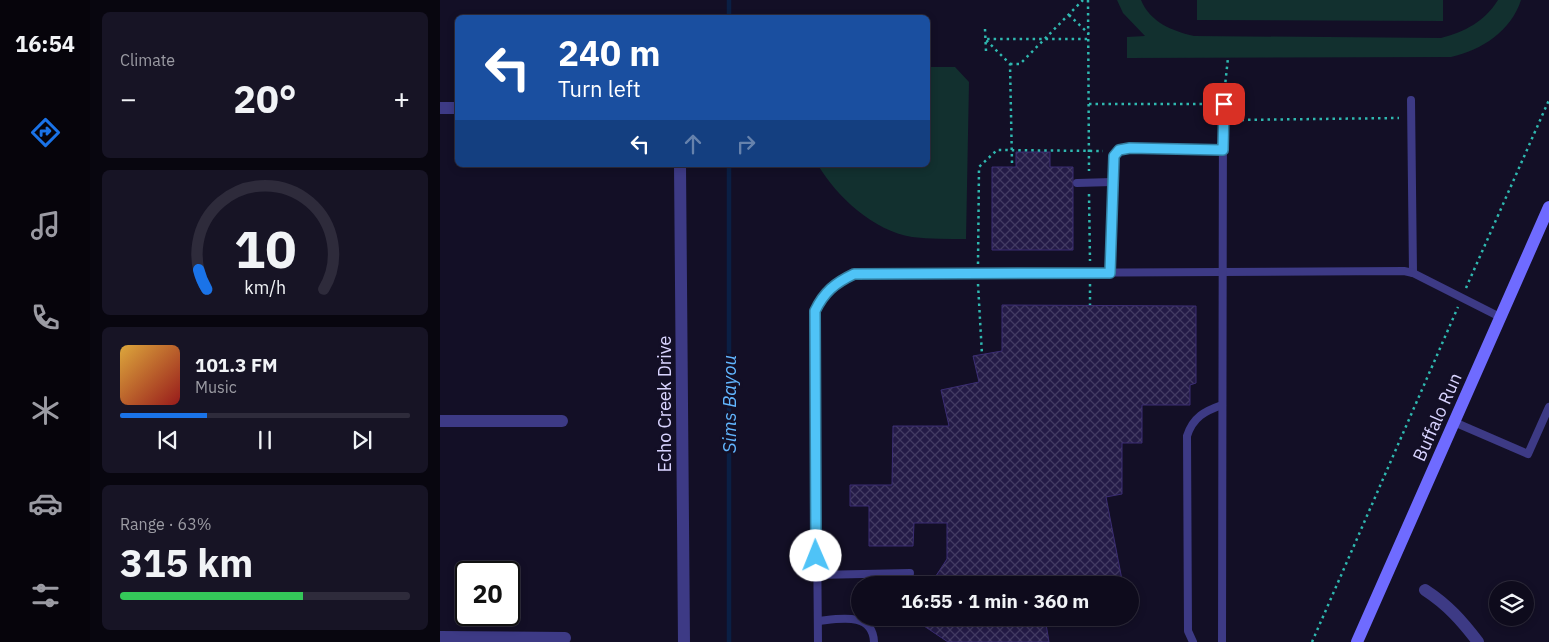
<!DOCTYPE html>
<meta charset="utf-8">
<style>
body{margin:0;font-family:"IBM Plex Sans",sans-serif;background:#171425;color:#f1f3f6;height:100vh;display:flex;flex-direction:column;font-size:19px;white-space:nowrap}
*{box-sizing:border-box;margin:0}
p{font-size:16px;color:#9b9ba3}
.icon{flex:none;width:28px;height:28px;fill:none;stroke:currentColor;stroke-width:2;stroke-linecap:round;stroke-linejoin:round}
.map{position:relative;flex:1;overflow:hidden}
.panel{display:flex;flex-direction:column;gap:12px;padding:12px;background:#08060f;width:350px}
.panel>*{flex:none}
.guide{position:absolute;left:15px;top:15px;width:475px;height:152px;border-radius:8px;box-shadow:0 2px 8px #0003,0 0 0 1px #2e2b3b;background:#1a4fa0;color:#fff;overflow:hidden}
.buttons{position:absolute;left:1049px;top:581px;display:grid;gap:10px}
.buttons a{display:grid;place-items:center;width:45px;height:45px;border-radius:50%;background:#0e0b1c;box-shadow:0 2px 8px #0003,0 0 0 1px #2e2b3b;font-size:25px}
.speed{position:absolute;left:15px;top:561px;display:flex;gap:10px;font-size:25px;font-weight:700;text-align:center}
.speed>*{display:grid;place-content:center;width:65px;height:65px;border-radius:50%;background:#0e0b1c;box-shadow:0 2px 8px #0003,0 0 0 1px #2e2b3b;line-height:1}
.speed .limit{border:2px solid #111;border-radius:8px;background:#fff;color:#111}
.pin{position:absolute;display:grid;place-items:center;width:42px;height:42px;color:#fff;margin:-21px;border-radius:10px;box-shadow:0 2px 8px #0006}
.me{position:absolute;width:55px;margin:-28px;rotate:359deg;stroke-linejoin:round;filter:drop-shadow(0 0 4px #0008)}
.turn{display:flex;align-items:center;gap:18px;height:105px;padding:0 20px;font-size:22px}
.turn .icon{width:65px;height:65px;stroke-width:2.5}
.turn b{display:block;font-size:35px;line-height:42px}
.lanes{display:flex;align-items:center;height:48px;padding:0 20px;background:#0003;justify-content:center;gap:25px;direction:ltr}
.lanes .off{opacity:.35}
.big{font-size:38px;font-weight:800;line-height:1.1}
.panel .widget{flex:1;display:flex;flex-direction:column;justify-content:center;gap:8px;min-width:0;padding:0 18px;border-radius:8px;background:#171425}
.panel .dial{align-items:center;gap:0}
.dial svg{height:130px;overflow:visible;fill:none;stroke:#2e2b3b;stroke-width:7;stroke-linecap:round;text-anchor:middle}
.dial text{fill:#f1f3f6;stroke:none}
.song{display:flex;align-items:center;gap:15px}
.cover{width:60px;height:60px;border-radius:8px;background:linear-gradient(135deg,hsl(40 70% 55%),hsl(0 70% 35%))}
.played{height:5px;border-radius:2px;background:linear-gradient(90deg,#1a73e8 30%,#2e2b3b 30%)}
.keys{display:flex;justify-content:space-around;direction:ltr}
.heat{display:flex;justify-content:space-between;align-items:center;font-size:28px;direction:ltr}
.charge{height:8px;border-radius:4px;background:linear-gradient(90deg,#34c759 63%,#2e2b3b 0)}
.trip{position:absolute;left:411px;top:576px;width:288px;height:50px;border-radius:25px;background:#0e0b1c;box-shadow:0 2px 8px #0003,0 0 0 1px #2e2b3b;font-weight:800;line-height:50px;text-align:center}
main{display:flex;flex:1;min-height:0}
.menu{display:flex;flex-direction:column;width:90px;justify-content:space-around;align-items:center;background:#06040b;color:#9b9ba3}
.menu .icon{width:35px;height:35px}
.menu .current{color:#1a73e8}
.menu b{font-size:22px;color:#f1f3f6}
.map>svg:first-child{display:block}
</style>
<main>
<nav class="menu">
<b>16:54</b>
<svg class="icon current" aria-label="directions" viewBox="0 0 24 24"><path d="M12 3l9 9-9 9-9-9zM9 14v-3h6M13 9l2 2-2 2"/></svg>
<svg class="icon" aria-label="music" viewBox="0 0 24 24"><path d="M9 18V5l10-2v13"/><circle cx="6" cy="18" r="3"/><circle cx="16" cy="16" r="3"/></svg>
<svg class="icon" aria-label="phone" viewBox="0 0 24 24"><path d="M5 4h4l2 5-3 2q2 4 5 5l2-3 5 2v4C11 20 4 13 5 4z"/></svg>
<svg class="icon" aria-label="climate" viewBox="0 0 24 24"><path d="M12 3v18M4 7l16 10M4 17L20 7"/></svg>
<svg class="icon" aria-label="car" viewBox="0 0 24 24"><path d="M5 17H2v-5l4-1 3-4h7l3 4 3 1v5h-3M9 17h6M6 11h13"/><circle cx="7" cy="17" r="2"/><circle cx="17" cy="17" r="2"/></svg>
<svg class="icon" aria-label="filters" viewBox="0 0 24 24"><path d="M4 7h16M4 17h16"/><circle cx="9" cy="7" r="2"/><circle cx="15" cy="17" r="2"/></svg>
</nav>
<section class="panel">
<div class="widget"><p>Climate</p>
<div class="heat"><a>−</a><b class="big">20°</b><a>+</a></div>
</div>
<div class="widget dial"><svg viewBox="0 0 100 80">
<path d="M14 69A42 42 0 1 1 86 69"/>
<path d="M14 69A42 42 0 0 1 9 57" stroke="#1a73e8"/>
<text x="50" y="56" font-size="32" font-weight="700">10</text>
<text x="50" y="72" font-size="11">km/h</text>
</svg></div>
<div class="widget">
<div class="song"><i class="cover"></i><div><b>101.3 FM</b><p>Music</p></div></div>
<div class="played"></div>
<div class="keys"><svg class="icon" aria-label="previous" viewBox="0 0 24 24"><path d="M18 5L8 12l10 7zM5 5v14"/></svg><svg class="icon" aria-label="pause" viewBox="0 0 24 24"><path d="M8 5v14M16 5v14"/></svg><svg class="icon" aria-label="next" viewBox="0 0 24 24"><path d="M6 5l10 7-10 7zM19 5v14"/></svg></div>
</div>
<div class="widget"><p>Range · 63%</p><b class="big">315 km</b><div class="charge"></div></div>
</section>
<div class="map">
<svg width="1109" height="642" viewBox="0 0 1109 642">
<defs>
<pattern id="building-cross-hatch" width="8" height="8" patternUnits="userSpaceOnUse" patternTransform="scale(1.25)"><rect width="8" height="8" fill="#241b47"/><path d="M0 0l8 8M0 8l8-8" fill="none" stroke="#433b63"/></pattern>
</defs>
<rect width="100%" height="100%" fill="#130f26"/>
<g fill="#12302f">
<path d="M677,0H701C710,22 732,31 754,36L1001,38C1025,32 1045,21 1058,0H1081C1071,31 1042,50 1011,57L687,58V37L705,36L683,13Z"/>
<polygon points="757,0 1003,0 1003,21 757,20"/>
<path d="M488,67H515L529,82L526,239C508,239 490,239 472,237C434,231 397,197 378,165H488Z"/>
</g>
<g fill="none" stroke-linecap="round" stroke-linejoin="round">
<g stroke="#0a1f44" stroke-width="4.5">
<polyline points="289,18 289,0"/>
<polyline points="289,642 289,165"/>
</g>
</g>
<g fill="url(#building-cross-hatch)" stroke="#3b2d73">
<polygon points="576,152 610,152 610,167 633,167 633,250 552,250 552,167 576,167"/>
<polygon points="562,305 756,306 756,383 750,385 750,405 702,405 702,443 682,443 682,494 666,497 683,585 490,585 507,559 507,523 474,523 473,546 429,546 429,506 410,506 410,485 452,485 453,426 509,426 501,390 539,382 533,356 562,351"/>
<polygon points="472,618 605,618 609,642 508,642"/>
</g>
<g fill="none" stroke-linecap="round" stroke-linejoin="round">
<g stroke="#2fb8b0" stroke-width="2.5" stroke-dasharray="2.5 4" stroke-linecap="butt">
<polyline points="648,0 649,171"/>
<polyline points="629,15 649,34"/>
<polyline points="545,29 546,51"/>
<polyline points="570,64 580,64 643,0"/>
<polyline points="784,95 788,58"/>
<polyline points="649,104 772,104"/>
<polyline points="795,120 959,118"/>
<polyline points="572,163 570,64 545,39 648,39"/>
<polyline points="649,194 650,261"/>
<polyline points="538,264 539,167 557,150 663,151"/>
<polyline points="538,284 542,355"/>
<polyline points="650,284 650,305"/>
<polyline points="1026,288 1109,100"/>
<polyline points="872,642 1018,307"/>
</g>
<g stroke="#3d3a85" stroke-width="8">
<polyline points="971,100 973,273"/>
<polyline points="637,183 672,182"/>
<polyline points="670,273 673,156 679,150 690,148 783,150"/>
<polyline points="1014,422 1088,454 1109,407"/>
<polyline points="376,575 470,573"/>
<path d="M378,621C398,619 433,611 434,642"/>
<path d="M378,642L375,311C385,292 395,283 414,274L964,271L973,273L1060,317"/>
<path d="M753,642L748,631L747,436C753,417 765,411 782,405"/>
<polyline points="782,642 783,104"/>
</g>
<g stroke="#3d3a85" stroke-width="12">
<polyline points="0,108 18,108"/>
<polyline points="240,165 244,642"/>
<polyline points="0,421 122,421"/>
<path d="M985,590C1008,605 1022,621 1038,642"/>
<polyline points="0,637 125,638"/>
</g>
<polyline stroke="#6f6bff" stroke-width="12" points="917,642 1109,207"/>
</g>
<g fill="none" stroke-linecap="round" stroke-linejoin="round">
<defs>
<path id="route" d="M376,556L375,311C384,292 395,283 414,274L670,273L674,156L679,150L690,148L783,150L784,104"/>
</defs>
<use href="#route" stroke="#337fa1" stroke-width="12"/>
<use href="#route" stroke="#4fc3f7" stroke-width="9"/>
</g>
<g text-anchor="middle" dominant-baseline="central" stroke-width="5" stroke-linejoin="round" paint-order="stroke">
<g font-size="18" fill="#d9d4ff" stroke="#130f26">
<text transform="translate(224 404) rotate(-90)">Echo Creek Drive</text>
<text transform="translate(997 417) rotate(-66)">Buffalo Run</text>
</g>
<g font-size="19" font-style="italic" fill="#62b6ff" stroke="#130f26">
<text transform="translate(289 404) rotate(-90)">Sims Bayou</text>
</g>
</g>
</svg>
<div class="buttons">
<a><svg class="icon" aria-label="layers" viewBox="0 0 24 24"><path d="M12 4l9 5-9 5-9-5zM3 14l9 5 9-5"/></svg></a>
</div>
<div class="speed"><div class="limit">20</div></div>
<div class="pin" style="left:784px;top:104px;background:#d93025"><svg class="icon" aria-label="arrive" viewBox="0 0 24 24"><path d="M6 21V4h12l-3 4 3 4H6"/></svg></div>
<svg class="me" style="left:376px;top:556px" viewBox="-20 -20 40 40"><circle r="19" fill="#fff"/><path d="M0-13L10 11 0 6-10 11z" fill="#4fc3f7"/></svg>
<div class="trip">16:55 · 1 min · 360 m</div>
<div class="guide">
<div class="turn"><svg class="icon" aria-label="left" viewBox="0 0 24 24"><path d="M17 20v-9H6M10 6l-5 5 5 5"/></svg><div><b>240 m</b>Turn left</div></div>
<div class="lanes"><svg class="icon" aria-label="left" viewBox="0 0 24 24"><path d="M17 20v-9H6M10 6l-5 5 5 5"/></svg><svg class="icon off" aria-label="ahead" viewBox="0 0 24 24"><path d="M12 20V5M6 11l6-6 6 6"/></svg><svg class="icon off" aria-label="right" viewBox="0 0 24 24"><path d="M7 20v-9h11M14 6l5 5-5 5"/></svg></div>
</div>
</div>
</main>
